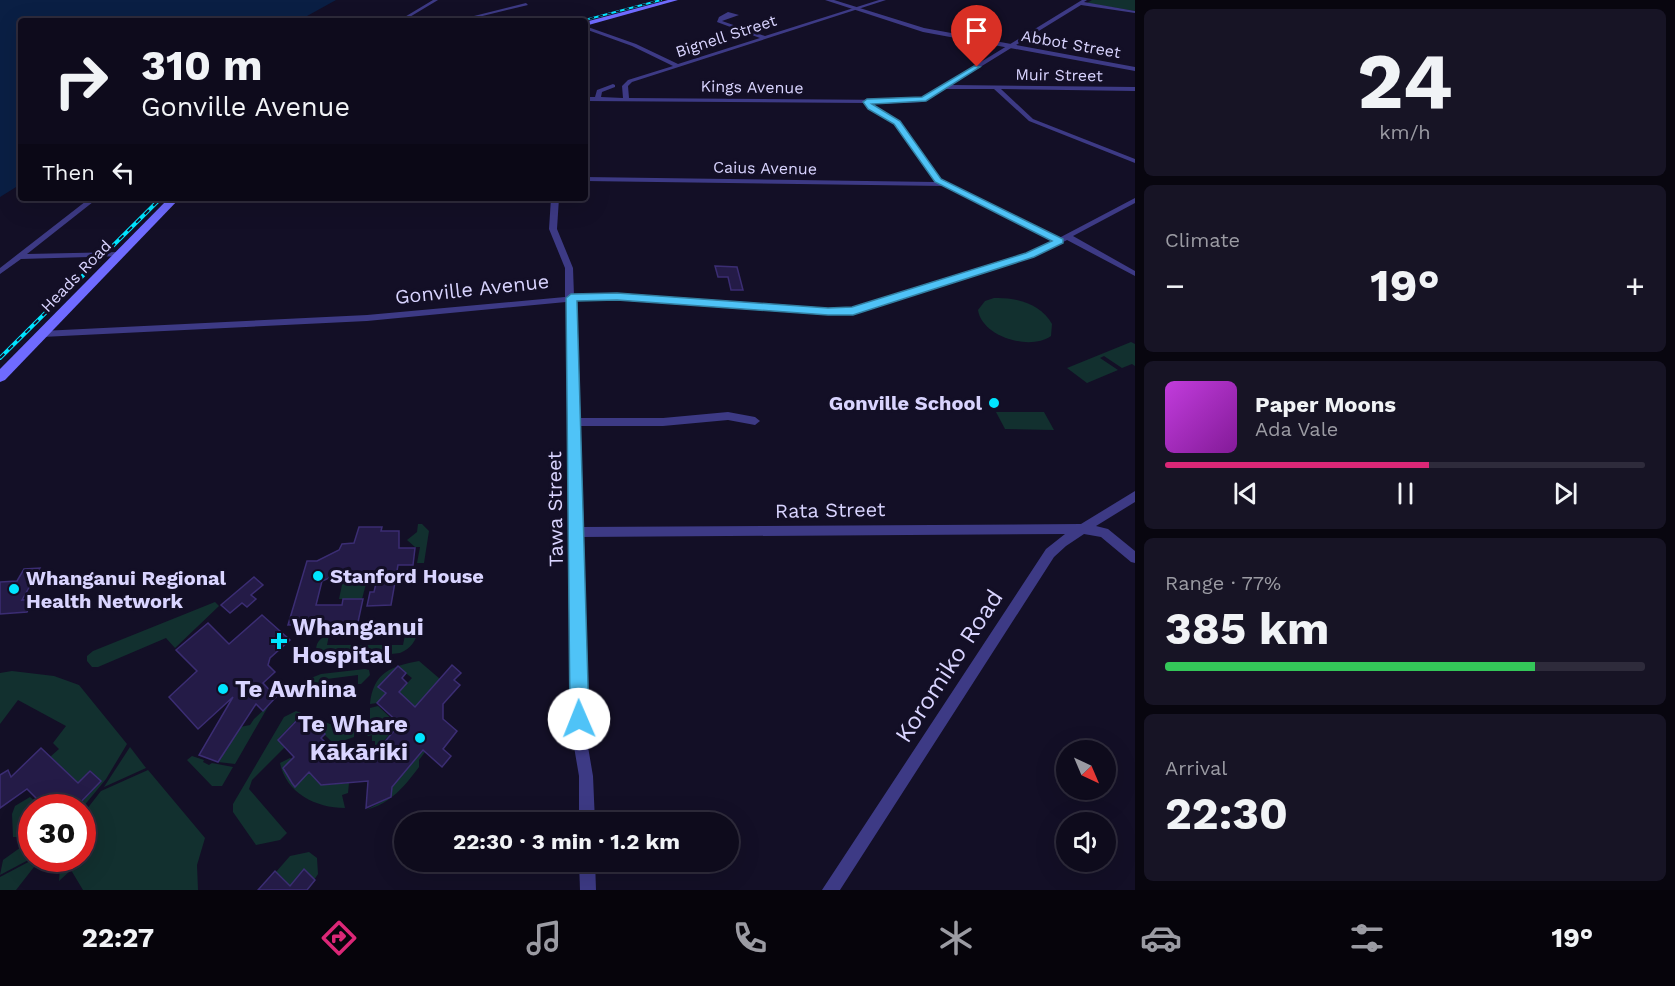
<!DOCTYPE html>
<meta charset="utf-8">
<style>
body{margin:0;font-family:"Work Sans",sans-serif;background:#171425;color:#f1f3f6;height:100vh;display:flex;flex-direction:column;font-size:22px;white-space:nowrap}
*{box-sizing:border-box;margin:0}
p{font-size:20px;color:#9b9ba3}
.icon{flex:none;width:33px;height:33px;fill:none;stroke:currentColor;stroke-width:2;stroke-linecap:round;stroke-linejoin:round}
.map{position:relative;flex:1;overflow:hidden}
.panel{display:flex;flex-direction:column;gap:9px;padding:9px;background:#08060f;width:540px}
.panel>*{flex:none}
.banner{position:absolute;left:18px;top:18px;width:570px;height:183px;border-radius:6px;box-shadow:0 6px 24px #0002,0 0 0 2px #2e2b3b;background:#0e0b1c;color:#f1f3f6;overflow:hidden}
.needle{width:39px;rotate:136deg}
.controls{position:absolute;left:1056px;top:740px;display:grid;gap:12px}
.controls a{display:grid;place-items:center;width:60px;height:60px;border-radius:50%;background:#0e0b1c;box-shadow:0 6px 24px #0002,0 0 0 2px #2e2b3b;font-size:30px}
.speed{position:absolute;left:18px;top:794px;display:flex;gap:12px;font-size:30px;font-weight:700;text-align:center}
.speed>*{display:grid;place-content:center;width:78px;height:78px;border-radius:50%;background:#0e0b1c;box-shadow:0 6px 24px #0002,0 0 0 2px #2e2b3b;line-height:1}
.speed .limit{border:9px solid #d22;background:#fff;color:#111}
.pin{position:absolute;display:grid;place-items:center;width:51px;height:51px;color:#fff;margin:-62px -26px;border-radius:50% 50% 50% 0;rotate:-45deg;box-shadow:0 0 6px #0007}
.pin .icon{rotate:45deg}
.me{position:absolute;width:66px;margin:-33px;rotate:359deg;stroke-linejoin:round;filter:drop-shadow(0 0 4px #0008)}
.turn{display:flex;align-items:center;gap:21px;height:126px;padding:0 24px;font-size:27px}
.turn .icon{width:78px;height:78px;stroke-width:2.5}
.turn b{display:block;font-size:42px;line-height:51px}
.then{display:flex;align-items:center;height:57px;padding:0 24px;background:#0003;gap:12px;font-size:22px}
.big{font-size:45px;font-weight:700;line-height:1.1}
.panel .widget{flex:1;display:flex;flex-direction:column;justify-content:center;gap:9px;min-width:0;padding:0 21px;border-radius:9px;background:#171425}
.panel .dial{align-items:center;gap:0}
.dial b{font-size:78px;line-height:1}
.song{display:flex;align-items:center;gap:18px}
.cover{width:72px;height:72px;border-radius:9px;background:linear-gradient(135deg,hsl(290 70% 55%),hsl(290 70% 35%))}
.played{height:6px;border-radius:3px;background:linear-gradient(90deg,#db2777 55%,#2e2b3b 55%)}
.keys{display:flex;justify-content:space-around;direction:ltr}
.heat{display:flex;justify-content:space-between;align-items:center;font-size:33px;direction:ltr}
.charge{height:9px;border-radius:4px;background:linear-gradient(90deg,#34c759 77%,#2e2b3b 0)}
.trip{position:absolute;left:394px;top:812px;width:345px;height:60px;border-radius:30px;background:#0e0b1c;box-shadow:0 6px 24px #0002,0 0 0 2px #2e2b3b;font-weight:700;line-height:60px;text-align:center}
.tabs{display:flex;height:96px;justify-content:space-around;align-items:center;background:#06040b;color:#9b9ba3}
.tabs .icon{width:42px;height:42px}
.tabs .active{color:#db2777}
.tabs b{font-size:27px;color:#f1f3f6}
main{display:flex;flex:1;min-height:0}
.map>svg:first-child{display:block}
</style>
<main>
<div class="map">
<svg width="1135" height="890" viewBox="0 0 1135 890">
<rect width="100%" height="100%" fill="#130f26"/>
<g fill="#12302f">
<polygon points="1092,0 1135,0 1135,11 1087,3"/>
<path d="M994,298C1015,297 1041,304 1052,324L1051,336C1030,351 982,337 978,310L985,301Z"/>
<polygon points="1131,342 1135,344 1135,366 1132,364 1122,368 1104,356 1100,358 1118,370 1087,383 1067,368"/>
<polygon points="996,412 1044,412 1054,430 1005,429"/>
<polygon points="418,524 422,524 429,531 424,563 417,563 420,547 415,547 407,540 417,532"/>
<polygon points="343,580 367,580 362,599 339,599"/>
<polygon points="215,602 219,606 175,648 166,638 98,667 92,667 87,661 87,656 93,651"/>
<path d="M420,620C418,635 415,647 400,653L330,661L322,660L317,654C314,644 320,637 329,635L327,645H403L405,635L411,634L413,623Z"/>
<path d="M419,661L440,679L415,707L399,692L412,678L398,667L378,687L386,693L377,703L370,704C373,673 391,666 419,661Z"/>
<polygon points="365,669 369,670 370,675 361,684 358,684 358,675 319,680 318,691 304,687 306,680 321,674"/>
<polygon points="12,671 54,676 79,685 127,744 106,779 83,807 80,804 101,781 90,770 78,783 50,757 59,749 53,743 66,726 18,700 0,724 0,673"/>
<polygon points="269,705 235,764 218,762 240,727 250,725 254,719"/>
<polygon points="378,706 398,725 381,744 375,745 375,741 372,741 372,735 368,736 364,731 365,720 370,719 370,708"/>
<polygon points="296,711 330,724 355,722 354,737 334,744 317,727 308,722 305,725 298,718 278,739 285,747 252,780 249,789 287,833 280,840 256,845 233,812 233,804 284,717"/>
<polygon points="130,747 146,768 104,787"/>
<path d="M424,750L425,752L419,760V767C404,787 391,803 366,810L391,797L392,785Z"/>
<polygon points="192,756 204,760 203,762 209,765 212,763 233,767 222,786 212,786 187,760"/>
<path d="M290,758L292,759L284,768L295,787L309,772L321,785L349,783L348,793L342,795L345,808C316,808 286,793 280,763Z"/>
<polygon points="148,770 205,838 197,865 198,890 83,890 71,870 59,881 60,868 64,872 74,858 82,858 83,814 101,791"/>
<polygon points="30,797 42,807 32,807 31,831 18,837 13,837 12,814 15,806"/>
<polygon points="31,840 32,858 0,875 3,860"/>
<polygon points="309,852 317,858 318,874 314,880 304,869 290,886 276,872 290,856"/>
<polygon points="36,858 41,858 16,890 0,890 0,877"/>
</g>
<polygon fill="#0a1f44" points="0,0 336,0 298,21 21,21 21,184 0,197"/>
<g fill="#241b47" stroke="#3b2d73" stroke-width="1.5">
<polygon points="715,266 737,267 743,290 731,290 728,277 718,277"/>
<polygon points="359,527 382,527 381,531 399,531 399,548 415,548 413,565 398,565 391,605 367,606 370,592 374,592 378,575 361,574 360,577 346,577 347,575 334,576 322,581 316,605 342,605 343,599 363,599 358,622 288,625 307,561 317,561 339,550 342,544 354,543"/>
<polygon points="40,568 22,600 33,599 27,612 0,614 0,582 17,581 24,569"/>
<polygon points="254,577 263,585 251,595 256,599 247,607 242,603 230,613 221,605"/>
<polygon points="262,615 290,640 270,658 268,665 275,672 263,683 276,697 263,711 256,704 218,762 199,755 233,697 198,729 169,697 197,671 176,650 208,623 229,644"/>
<polygon points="452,665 461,673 454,680 460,685 443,704 443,719 457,731 443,749 451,756 442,767 423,750 392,787 391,797 366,808 368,781 321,785 309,772 295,787 292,783 283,768 294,757 278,740 299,718 305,725 308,722 321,730 325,734 321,738 335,752 381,746 400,724 377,703 386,693 378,687 398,666 406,673 402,678 407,683 399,692 415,707"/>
<polygon points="41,748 78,783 90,771 101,781 76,807 45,807 27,789 0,808 0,775 8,770 11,777"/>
<polygon points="304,869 315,880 307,890 258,890 275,871 290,886"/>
</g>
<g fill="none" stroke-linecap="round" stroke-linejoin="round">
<g fill="#3d3a85" fill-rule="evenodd">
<polygon points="433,0 438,0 403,21 398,21"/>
<polygon points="879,0 886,0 632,82 628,86 629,98 897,100 922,98 1082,0 1087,0 1084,2 1135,11 1135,13 1081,5 951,85 1135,87 1135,91 1001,89 1033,119 1135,159 1135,163 1029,121 994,89 945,89 923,102 871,104 899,122 940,180 1059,238 1135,198 1135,203 1073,236 1135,271 1135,276 1067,240 1039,255 853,314 827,314 599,299 574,301 578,418 663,418 728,412 755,417 760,421 755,425 728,420 663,426 578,426 581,527 1081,524 1135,491 1135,502 1096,526 1108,529 1135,551 1135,563 1131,562 1101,537 1084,534 1066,546 1054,557 840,890 822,890 1046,549 1065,534 581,537 587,741 593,776 595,822 579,822 579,776 573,741 566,302 367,321 42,337 38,334 42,331 367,315 565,297 565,268 549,229 551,198 559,198 557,229 573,268 574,296 599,293 827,308 852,308 1033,251 1053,241 943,186 585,181 585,177 935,182 895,124 869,108 865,103 585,101 585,97 595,97 597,90 613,84 615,85 615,87 602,92 601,97 623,98 622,86 628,80 673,66 632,46 585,29 585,26 636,44 678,64 760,38 717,22 719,17 728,12 739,15 722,21 765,36"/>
<polygon points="526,3 528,5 462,21 454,21"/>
<polygon points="90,198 98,198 27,254 120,252 124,254 123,256 21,259 0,274 0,268"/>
<polygon points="579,861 595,861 596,890 580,890"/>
</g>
<polygon fill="#3d3a85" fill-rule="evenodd" points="825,0 834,0 924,28 1135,67 1135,71 923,32"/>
<g fill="#6f6bff" fill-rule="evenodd">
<polygon points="668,0 678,0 585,26 585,22"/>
<polygon points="169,198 180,198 5,380 0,382 0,369"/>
</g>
<defs>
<polyline id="rail-far1" points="581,21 661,0"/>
<polyline id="rail" points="0,358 161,198"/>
</defs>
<use href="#rail-far1" stroke="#00e5ff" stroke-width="2"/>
<use href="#rail" stroke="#00e5ff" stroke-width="4"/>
<use href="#rail-far1" stroke="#130f26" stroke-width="1.5" stroke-dasharray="4.5" stroke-linecap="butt"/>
<use href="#rail" stroke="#130f26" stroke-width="2" stroke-dasharray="6" stroke-linecap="butt"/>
</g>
<polygon fill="#4fc3f7" stroke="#337fa1" stroke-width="1.5" points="974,66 980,67 926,101 872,104 900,121 941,179 1063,239 1063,243 1034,257 853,315 828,315 617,300 577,301 589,719 586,726 579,729 573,726 570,719 566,298 571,294 617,293 828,308 852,307 1026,253 1052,241 935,182 894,124 868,109 863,102 867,99 922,97"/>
<g fill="#00e5ff" stroke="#130f26" stroke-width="2">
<circle cx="994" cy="403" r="6"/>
<circle cx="318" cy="576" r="6"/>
<circle cx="14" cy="589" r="6"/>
<path d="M276 632h6v6h6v6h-6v6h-6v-6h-6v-6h6z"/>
<circle cx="223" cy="689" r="6"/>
<circle cx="420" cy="738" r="6"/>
</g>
<g text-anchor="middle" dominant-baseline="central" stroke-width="6" stroke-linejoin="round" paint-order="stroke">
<g font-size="16" fill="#d9d4ff" stroke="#130f26">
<text transform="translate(726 36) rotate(-18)">Bignell Street</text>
<text transform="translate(1071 44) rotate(10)">Abbot Street</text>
<text transform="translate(1059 75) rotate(1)">Muir Street</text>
<text transform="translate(752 87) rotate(1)">Kings Avenue</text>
<text transform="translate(765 168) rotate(1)">Caius Avenue</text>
<text transform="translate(76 276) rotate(-46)">Heads Road</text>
</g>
<g font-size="20" fill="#d9d4ff" stroke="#130f26">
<text transform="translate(472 289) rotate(-6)">Gonville Avenue</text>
<text transform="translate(555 509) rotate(-91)">Tawa Street</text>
<text transform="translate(830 510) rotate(-1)">Rata Street</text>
</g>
<g font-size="20" font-weight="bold" fill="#d9d4ff" stroke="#130f26" text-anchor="start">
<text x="982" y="403" text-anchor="end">Gonville School</text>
<text x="330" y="576">Stanford House</text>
<text x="26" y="578">Whanganui Regional<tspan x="26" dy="23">Health Network</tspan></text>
</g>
<g font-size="24" font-weight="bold" fill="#d9d4ff" stroke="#130f26" text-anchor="start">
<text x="292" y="627">Whanganui<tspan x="292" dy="28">Hospital</tspan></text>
<text x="235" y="689">Te Awhina</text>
<text x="408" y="724" text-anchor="end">Te Whare<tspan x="408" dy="28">Kākāriki</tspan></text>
</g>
<g font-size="24" fill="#d9d4ff" stroke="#130f26">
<text transform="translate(949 666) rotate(-57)">Koromiko Road</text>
</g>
</g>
</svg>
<div class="controls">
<a><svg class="needle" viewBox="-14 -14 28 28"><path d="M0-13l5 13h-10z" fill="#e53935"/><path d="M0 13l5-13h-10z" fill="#9b9ba3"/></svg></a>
<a><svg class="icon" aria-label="sound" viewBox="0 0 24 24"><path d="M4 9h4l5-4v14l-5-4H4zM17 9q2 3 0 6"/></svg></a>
</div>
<div class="speed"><div class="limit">30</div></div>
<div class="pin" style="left:977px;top:67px;background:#d93025"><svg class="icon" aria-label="arrive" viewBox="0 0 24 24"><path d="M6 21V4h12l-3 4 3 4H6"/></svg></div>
<svg class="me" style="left:579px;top:719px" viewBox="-20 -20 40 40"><circle r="19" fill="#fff"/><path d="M0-13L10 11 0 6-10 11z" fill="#4fc3f7"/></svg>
<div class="trip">22:30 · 3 min · 1.2 km</div>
<div class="banner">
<div class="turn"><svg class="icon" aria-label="right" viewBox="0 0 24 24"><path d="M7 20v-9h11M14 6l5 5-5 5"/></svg><div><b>310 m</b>Gonville Avenue</div></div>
<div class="then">Then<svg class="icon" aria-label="left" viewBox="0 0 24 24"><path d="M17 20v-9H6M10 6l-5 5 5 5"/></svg></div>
</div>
</div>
<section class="panel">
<div class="widget dial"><b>24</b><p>km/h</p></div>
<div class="widget"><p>Climate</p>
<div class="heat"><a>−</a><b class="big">19°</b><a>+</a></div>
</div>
<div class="widget">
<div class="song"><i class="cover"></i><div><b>Paper Moons</b><p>Ada Vale</p></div></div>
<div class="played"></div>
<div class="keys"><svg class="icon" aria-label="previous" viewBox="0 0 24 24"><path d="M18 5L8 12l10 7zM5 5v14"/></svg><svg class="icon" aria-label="pause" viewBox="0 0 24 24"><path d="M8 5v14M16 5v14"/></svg><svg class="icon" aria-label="next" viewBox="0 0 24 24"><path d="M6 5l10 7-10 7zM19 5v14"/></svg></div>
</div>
<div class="widget"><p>Range · 77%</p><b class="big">385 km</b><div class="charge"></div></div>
<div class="widget"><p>Arrival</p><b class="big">22:30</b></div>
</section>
</main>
<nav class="tabs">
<b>22:27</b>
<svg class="icon active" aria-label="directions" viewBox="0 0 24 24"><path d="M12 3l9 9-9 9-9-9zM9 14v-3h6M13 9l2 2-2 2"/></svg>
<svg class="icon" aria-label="music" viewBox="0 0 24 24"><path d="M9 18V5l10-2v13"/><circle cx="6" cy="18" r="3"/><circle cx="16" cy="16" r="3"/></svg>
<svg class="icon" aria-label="phone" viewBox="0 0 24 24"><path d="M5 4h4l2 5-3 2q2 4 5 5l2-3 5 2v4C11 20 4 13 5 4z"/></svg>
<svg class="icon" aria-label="climate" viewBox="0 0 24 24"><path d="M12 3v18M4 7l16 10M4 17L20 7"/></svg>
<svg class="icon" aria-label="car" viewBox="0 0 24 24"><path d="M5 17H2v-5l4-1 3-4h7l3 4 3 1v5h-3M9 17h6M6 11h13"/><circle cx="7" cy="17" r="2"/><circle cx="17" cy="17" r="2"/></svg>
<svg class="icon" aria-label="filters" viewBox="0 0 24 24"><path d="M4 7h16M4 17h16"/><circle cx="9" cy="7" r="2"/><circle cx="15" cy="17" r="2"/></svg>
<b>19°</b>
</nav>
